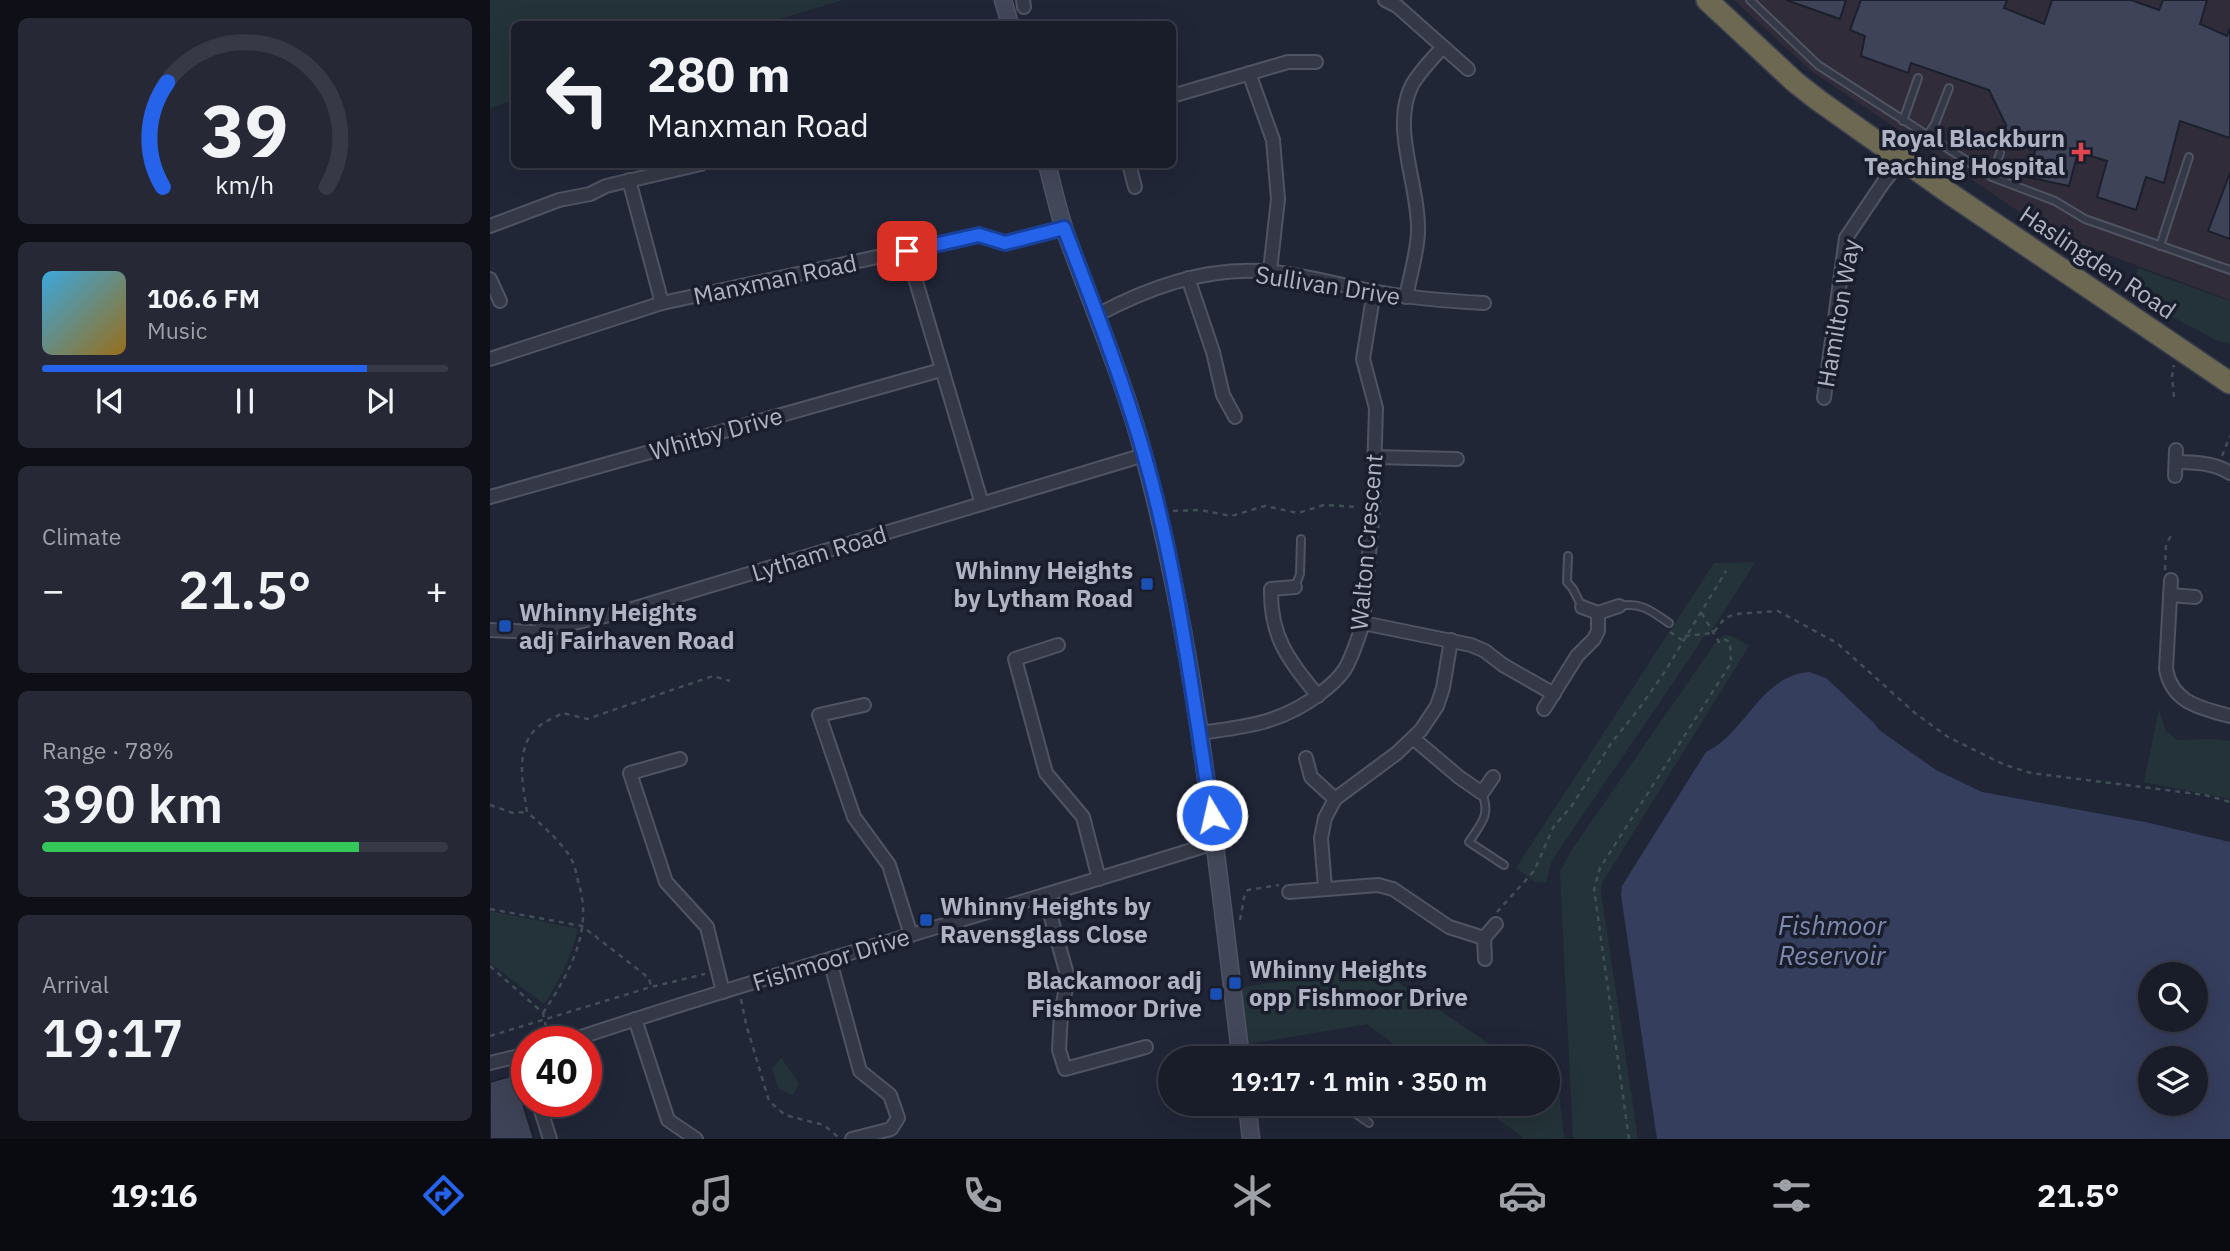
<!DOCTYPE html>
<meta charset="utf-8">
<style>
body{margin:0;font-family:"IBM Plex Sans",sans-serif;background:#262935;color:#f1f3f6;height:100vh;display:flex;flex-direction:column;font-size:26px;white-space:nowrap}
*{box-sizing:border-box;margin:0}
p{font-size:23px;color:#9fa1a8}
.icon{flex:none;width:38px;height:38px;fill:none;stroke:currentColor;stroke-width:2;stroke-linecap:round;stroke-linejoin:round}
.map{position:relative;flex:1;overflow:hidden}
.sheet{display:flex;flex-direction:column;gap:18px;padding:18px;background:#0e0f17;width:490px}
.sheet>*{flex:none}
.hud{position:absolute;left:21px;top:21px;width:665px;height:147px;border-radius:10px;box-shadow:0 7px 28px #0002,0 0 0 2px #373a46;background:#191c29;color:#f1f3f6;overflow:hidden}
.tools{position:absolute;left:1648px;top:962px;display:grid;gap:14px}
.tools a{display:grid;place-items:center;width:70px;height:70px;border-radius:50%;background:#191c29;box-shadow:0 7px 28px #0002,0 0 0 2px #373a46;font-size:35px}
.speed{position:absolute;left:21px;top:1026px;display:flex;gap:14px;font-size:35px;font-weight:700;text-align:center}
.speed>*{display:grid;place-content:center;width:91px;height:91px;border-radius:50%;background:#191c29;box-shadow:0 7px 28px #0002,0 0 0 2px #373a46;line-height:1}
.speed .limit{border:10px solid #d22;background:#fff;color:#111}
.pin{position:absolute;display:grid;place-items:center;width:60px;height:60px;color:#fff;margin:-30px;border-radius:14px;box-shadow:0 4px 10px #0006}
.me{position:absolute;width:77px;margin:-38px;rotate:351deg;stroke-linejoin:round;filter:drop-shadow(0 0 5px #0008)}
.turn{display:flex;align-items:center;gap:24px;height:147px;padding:0 21px;font-size:32px}
.turn .icon{width:91px;height:91px;stroke-width:2.5}
.turn b{display:block;font-size:49px;line-height:60px}
.big{font-size:52px;font-weight:600;line-height:1.1}
.sheet .card{flex:1;display:flex;flex-direction:column;justify-content:center;gap:10px;min-width:0;padding:0 24px;border-radius:10px;background:#262935}
.sheet .dial{align-items:center;gap:0}
.dial svg{height:182px;overflow:visible;fill:none;stroke:#373a46;stroke-width:7;stroke-linecap:round;text-anchor:middle}
.dial text{fill:#f1f3f6;stroke:none}
.song{display:flex;align-items:center;gap:21px}
.cover{width:84px;height:84px;border-radius:10px;background:linear-gradient(135deg,hsl(200 70% 55%),hsl(40 70% 35%))}
.played{height:7px;border-radius:4px;background:linear-gradient(90deg,#2563eb 80%,#373a46 80%)}
.keys{display:flex;justify-content:space-around;direction:ltr}
.heat{display:flex;justify-content:space-between;align-items:center;font-size:38px;direction:ltr}
.charge{height:10px;border-radius:5px;background:linear-gradient(90deg,#34c759 78%,#373a46 0)}
.trip{position:absolute;left:668px;top:1046px;width:402px;height:70px;border-radius:35px;background:#191c29;box-shadow:0 7px 28px #0002,0 0 0 2px #373a46;font-weight:600;line-height:70px;text-align:center}
.tab-bar{display:flex;height:112px;justify-content:space-around;align-items:center;background:#0a0b10;color:#9fa1a8}
.tab-bar .icon{width:49px;height:49px}
.tab-bar .active{color:#2563eb}
.tab-bar b{font-size:32px;color:#f1f3f6}
main{display:flex;flex:1;min-height:0}
.map>svg:first-child{display:block}
</style>
<main>
<section class="sheet">
<div class="card dial"><svg viewBox="0 0 100 80">
<path d="M14 69A42 42 0 1 1 86 69"/>
<path d="M14 69A42 42 0 0 1 16 23" stroke="#2563eb"/>
<text x="50" y="56" font-size="32" font-weight="700">39</text>
<text x="50" y="72" font-size="11">km/h</text>
</svg></div>
<div class="card">
<div class="song"><i class="cover"></i><div><b>106.6 FM</b><p>Music</p></div></div>
<div class="played"></div>
<div class="keys"><svg class="icon" aria-label="previous" viewBox="0 0 24 24"><path d="M18 5L8 12l10 7zM5 5v14"/></svg><svg class="icon" aria-label="pause" viewBox="0 0 24 24"><path d="M8 5v14M16 5v14"/></svg><svg class="icon" aria-label="next" viewBox="0 0 24 24"><path d="M6 5l10 7-10 7zM19 5v14"/></svg></div>
</div>
<div class="card"><p>Climate</p>
<div class="heat"><a>−</a><b class="big">21.5°</b><a>+</a></div>
</div>
<div class="card"><p>Range · 78%</p><b class="big">390 km</b><div class="charge"></div></div>
<div class="card"><p>Arrival</p><b class="big">19:17</b></div>
</section>
<div class="map">
<svg width="1740" height="1139" viewBox="0 0 1740 1139">
<rect width="100%" height="100%" fill="#212637"/>
<polygon fill="#312c39" points="1244,0 1740,0 1740,300 1562,234 1320,70"/>
<g fill="#243339">
<polygon points="0,0 353,0 273,24 24,24 24,100 0,108"/>
<polygon points="1648,268 1740,301 1740,344 1726,340 1640,294"/>
<polygon points="1265,562 1225,626 1214,637 1069,850 1061,863 1056,882 1045,882 1026,868 1224,563"/>
<polygon points="1234,635 1242,636 1259,646 1112,883 1111,892 1148,1139 1083,1139 1070,872 1081,851 1226,642"/>
<polygon points="1669,709 1675,730 1686,740 1724,739 1740,741 1740,799 1654,782"/>
<path d="M0,911L88,929C81,958 70,979 54,1004L0,963Z"/>
<polygon points="886,967 1021,1059 924,1059 877,1024 753,1045 746,988"/>
<polygon points="291,1058 309,1083 303,1095 289,1089 282,1069"/>
<polygon points="1059,1085 1069,1092 1074,1139 1035,1139 987,1104 1059,1104"/>
</g>
<path fill="#363e5e" fill-rule="evenodd" d="M1319,672L1336,678L1384,723L1389,730L1446,770L1492,792L1655,822L1740,842V1139H1167L1131,895L1132,886L1216,752C1257,732 1269,677 1319,672ZM1661,975H1706V1020H1661ZM1661,1059H1706V1104H1661Z"/>
<g fill="#3e4357" stroke="#1c202e" stroke-width="2">
<polygon points="1296,0 1356,0 1350,19"/>
<polygon points="1371,0 1517,0 1514,8 1554,24 1562,0 1641,0 1669,10 1673,0 1717,0 1710,24 1737,36 1740,28 1740,138 1690,121 1674,183 1656,177 1646,210 1607,197 1617,161 1588,152 1579,186 1537,177 1549,138 1532,133 1527,149 1511,144 1516,125 1499,90 1421,63 1418,73 1371,56 1375,36 1360,30"/>
<polygon points="1740,173 1740,239 1718,231"/>
<polygon points="24,1075 44,1139 0,1139 0,1082"/>
</g>
<g fill="none" stroke-linecap="round" stroke-linejoin="round">
<defs>
<g id="lane">
<polyline points="1260,0 1328,65 1502,177 1565,201 1595,219 1740,270"/>
<polyline points="1413,121 1428,78"/>
<polyline points="1437,136 1445,124 1459,88"/>
<polyline points="1502,177 1510,153"/>
<polyline points="1670,246 1699,157"/>
<polyline points="1078,556 1077,582 1083,589 1092,607"/>
<polyline points="805,587 810,574 811,539"/>
<path d="M1129,606C1152,602 1161,611 1179,623"/>
<path d="M992,793C1001,816 991,823 979,842L1014,865"/>
<polyline points="852,1104 879,1123"/>
</g>
<g id="street">
<polyline points="533,0 534,7"/>
<polyline points="895,0 907,6 978,69"/>
<polyline points="759,73 783,140 788,199 780,271"/>
<polyline points="682,96 798,62 826,62"/>
<polyline points="639,164 645,187"/>
<polyline points="139,180 172,303"/>
<polyline points="0,226 69,200 100,194 116,186 211,164"/>
<polyline points="417,251 492,504"/>
<polyline points="698,278 723,352 733,395 745,417"/>
<polyline points="0,279 10,301"/>
<path d="M916,297C920,276 927,254 928,233C930,186 900,128 922,85C930,71 942,59 953,47"/>
<path d="M607,315C659,287 721,265 782,272C815,275 849,285 882,291C919,298 956,301 994,303"/>
<polyline points="0,359 172,303 490,235 515,243 574,228"/>
<polyline points="1334,398 1356,238 1393,183 1412,159"/>
<polyline points="884,457 967,459"/>
<path d="M1686,462C1705,463 1723,462 1740,473"/>
<polyline points="1685,476 1686,450"/>
<polyline points="0,497 451,370"/>
<path d="M1681,580L1676,669C1682,703 1711,708 1740,716"/>
<path d="M805,587L781,589C780,638 799,660 828,696"/>
<polyline points="1680,595 1705,597"/>
<polyline points="1092,607 1108,613 1129,606"/>
<polyline points="873,623 981,645 995,651 1013,665 1064,694"/>
<polyline points="0,630 43,632 129,613 654,455"/>
<polyline points="568,645 525,659 556,773 593,817 609,879"/>
<polyline points="374,705 329,715 364,817 399,865 421,935"/>
<polyline points="1054,709 1087,656 1104,639 1108,631 1108,613"/>
<path d="M709,733C756,727 793,723 832,692C840,686 849,678 855,669C863,655 868,639 873,623L883,508L886,408L873,359L884,291"/>
<polyline points="924,739 969,777 992,793 1003,777"/>
<polyline points="816,758 821,777 845,799"/>
<polyline points="190,759 140,773 176,882 217,927 233,992"/>
<polyline points="835,888 831,838 835,818 845,799 907,753 931,730 947,706 953,688 961,640"/>
<polyline points="799,892 888,885 903,889 959,927 994,938"/>
<polyline points="555,896 578,978 571,1013 569,1050 575,1069 656,1047"/>
<polyline points="995,959 994,938 1006,924"/>
<polyline points="340,961 370,1071 400,1095 408,1118 401,1129 362,1139"/>
<polyline points="145,1019 178,1120 206,1139"/>
<path d="M79,1041C292,970 509,911 724,843"/>
<polyline points="0,1063 37,1054"/>
<polyline points="48,1101 60,1139"/>
</g>
<g id="secondary">
<polyline points="513,0 520,24"/>
<path d="M557,164C563,187 568,210 575,231C602,306 634,380 654,456C707,653 726,858 751,1059"/>
<polyline points="757,1104 761,1139"/>
</g>
<polyline id="highway" points="1217,0 1305,82 1328,100 1462,195 1740,383"/>
</defs>
<use href="#lane" stroke="#4f5362" stroke-width="10"/>
<use href="#street" stroke="#4f5362" stroke-width="16"/>
<use href="#secondary" stroke="#4f5362" stroke-width="19"/>
<use href="#highway" stroke="#3c404f" stroke-width="24"/>
<g stroke="#414e55" stroke-width="2.5" stroke-dasharray="5 5" stroke-linecap="butt">
<polyline points="1684,397 1682,376 1684,365"/>
<polyline points="1732,456 1740,436"/>
<polyline points="683,511 710,510 741,516 775,506 808,513 834,505 869,507"/>
<polyline points="1675,570 1676,544 1681,536"/>
<polyline points="1180,632 1192,640"/>
<polyline points="1195,636 1223,633 1235,618 1246,614 1288,611 1347,643 1425,713 1458,737 1515,765 1541,773 1715,795 1740,802"/>
<polyline points="0,805 23,813 37,812"/>
<polyline points="0,909 92,926 159,978 161,987"/>
<polyline points="1007,912 1044,871 1064,826 1081,807 1122,742 1148,710 1174,673 1236,571"/>
<polyline points="750,920 755,893 758,890 789,885"/>
<polyline points="0,966 53,1013 59,1041"/>
<polyline points="251,999 256,1024 279,1101 295,1115 334,1125 348,1137"/>
<path d="M53,1013C80,972 104,930 88,881C86,872 84,862 79,855C67,838 53,826 37,812C33,785 24,747 48,727C55,721 65,717 73,713L97,719L223,676L240,681"/>
<polyline points="0,1036 161,987 215,974"/>
<polyline points="1139,1139 1104,889 1110,868 1241,663 1240,642 1234,639 1229,642 1211,612"/>
</g>
<use href="#lane" stroke="#353947" stroke-width="6"/>
<use href="#street" stroke="#353947" stroke-width="12"/>
<use href="#secondary" stroke="#43475a" stroke-width="16"/>
<use href="#highway" stroke="#6d6852" stroke-width="21"/>
</g>
<g fill="none" stroke-linecap="round" stroke-linejoin="round">
<defs>
<path id="route" d="M417,251L489,235L515,243L574,228C603,303 632,378 654,454C688,572 702,695 722,815"/>
</defs>
<use href="#route" stroke="#184099" stroke-width="18"/>
<use href="#route" stroke="#2563eb" stroke-width="12"/>
</g>
<path fill="#e0444e" stroke="#1a1e2c" stroke-width="2.5" d="M1587.5 141.5h7v7h7v7h-7v7h-7v-7h-7v-7h7z"/>
<g fill="#1a4fb4" stroke="#1a1e2c" stroke-width="2.5">
<rect x="650" y="577" width="14" height="14" rx="3.5"/>
<rect x="8" y="619" width="14" height="14" rx="3.5"/>
<rect x="429" y="913" width="14" height="14" rx="3.5"/>
<rect x="738" y="976" width="14" height="14" rx="3.5"/>
<rect x="719" y="987" width="14" height="14" rx="3.5"/>
</g>
<g text-anchor="middle" dominant-baseline="central" stroke-width="7" stroke-linejoin="round" paint-order="stroke">
<g font-size="24" font-weight="bold" fill="#afb3c4" stroke="#1a1e2c" text-anchor="end">
<text x="1575" y="138">Royal Blackburn<tspan x="1575" dy="28">Teaching Hospital</tspan></text>
<text x="643" y="570">Whinny Heights<tspan x="643" dy="28">by Lytham Road</tspan></text>
<text x="29" y="612" text-anchor="start">Whinny Heights<tspan x="29" dy="28">adj Fairhaven Road</tspan></text>
<text x="450" y="906" text-anchor="start">Whinny Heights by<tspan x="450" dy="28">Ravensglass Close</tspan></text>
<text x="759" y="969" text-anchor="start">Whinny Heights<tspan x="759" dy="28">opp Fishmoor Drive</tspan></text>
<text x="712" y="980">Blackamoor adj<tspan x="712" dy="28">Fishmoor Drive</tspan></text>
</g>
<g font-size="24" fill="#afb3c4" stroke="#1a1e2c">
<text transform="translate(1608 262) rotate(34)">Haslingden Road</text>
<text transform="translate(285 279) rotate(-12)">Manxman Road</text>
<text transform="translate(838 285) rotate(9)">Sullivan Drive</text>
<text transform="translate(1348 313) rotate(-80)">Hamilton Way</text>
<text transform="translate(226 433) rotate(-16)">Whitby Drive</text>
<text transform="translate(876 542) rotate(-85)">Walton Crescent</text>
<text transform="translate(329 553) rotate(-17)">Lytham Road</text>
<text transform="translate(341 959) rotate(-17)">Fishmoor Drive</text>
</g>
<g font-size="26" font-style="italic" fill="#808bb0" stroke="#1a1e2c">
<text x="1342" y="925">Fishmoor<tspan x="1342" dy="30">Reservoir</tspan></text>
</g>
</g>
</svg>
<div class="tools">
<a><svg class="icon" aria-label="search" viewBox="0 0 24 24"><circle cx="10" cy="10" r="6"/><path d="M15 15l6 6"/></svg></a>
<a><svg class="icon" aria-label="layers" viewBox="0 0 24 24"><path d="M12 4l9 5-9 5-9-5zM3 14l9 5 9-5"/></svg></a>
</div>
<div class="speed"><div class="limit">40</div></div>
<div class="pin" style="left:417px;top:251px;background:#d93025"><svg class="icon" aria-label="arrive" viewBox="0 0 24 24"><path d="M6 21V4h12l-3 4 3 4H6"/></svg></div>
<svg class="me" style="left:722px;top:815px" viewBox="-20 -20 40 40"><circle r="17" fill="#2563eb" stroke="#fff" stroke-width="3"/><path d="M0-11L8 9 0 5-8 9z" fill="#fff"/></svg>
<div class="trip">19:17 · 1 min · 350 m</div>
<div class="hud">
<div class="turn"><svg class="icon" aria-label="left" viewBox="0 0 24 24"><path d="M17 20v-9H6M10 6l-5 5 5 5"/></svg><div><b>280 m</b>Manxman Road</div></div>
</div>
</div>
</main>
<nav class="tab-bar">
<b>19:16</b>
<svg class="icon active" aria-label="directions" viewBox="0 0 24 24"><path d="M12 3l9 9-9 9-9-9zM9 14v-3h6M13 9l2 2-2 2"/></svg>
<svg class="icon" aria-label="music" viewBox="0 0 24 24"><path d="M9 18V5l10-2v13"/><circle cx="6" cy="18" r="3"/><circle cx="16" cy="16" r="3"/></svg>
<svg class="icon" aria-label="phone" viewBox="0 0 24 24"><path d="M5 4h4l2 5-3 2q2 4 5 5l2-3 5 2v4C11 20 4 13 5 4z"/></svg>
<svg class="icon" aria-label="climate" viewBox="0 0 24 24"><path d="M12 3v18M4 7l16 10M4 17L20 7"/></svg>
<svg class="icon" aria-label="car" viewBox="0 0 24 24"><path d="M5 17H2v-5l4-1 3-4h7l3 4 3 1v5h-3M9 17h6M6 11h13"/><circle cx="7" cy="17" r="2"/><circle cx="17" cy="17" r="2"/></svg>
<svg class="icon" aria-label="filters" viewBox="0 0 24 24"><path d="M4 7h16M4 17h16"/><circle cx="9" cy="7" r="2"/><circle cx="15" cy="17" r="2"/></svg>
<b>21.5°</b>
</nav>
